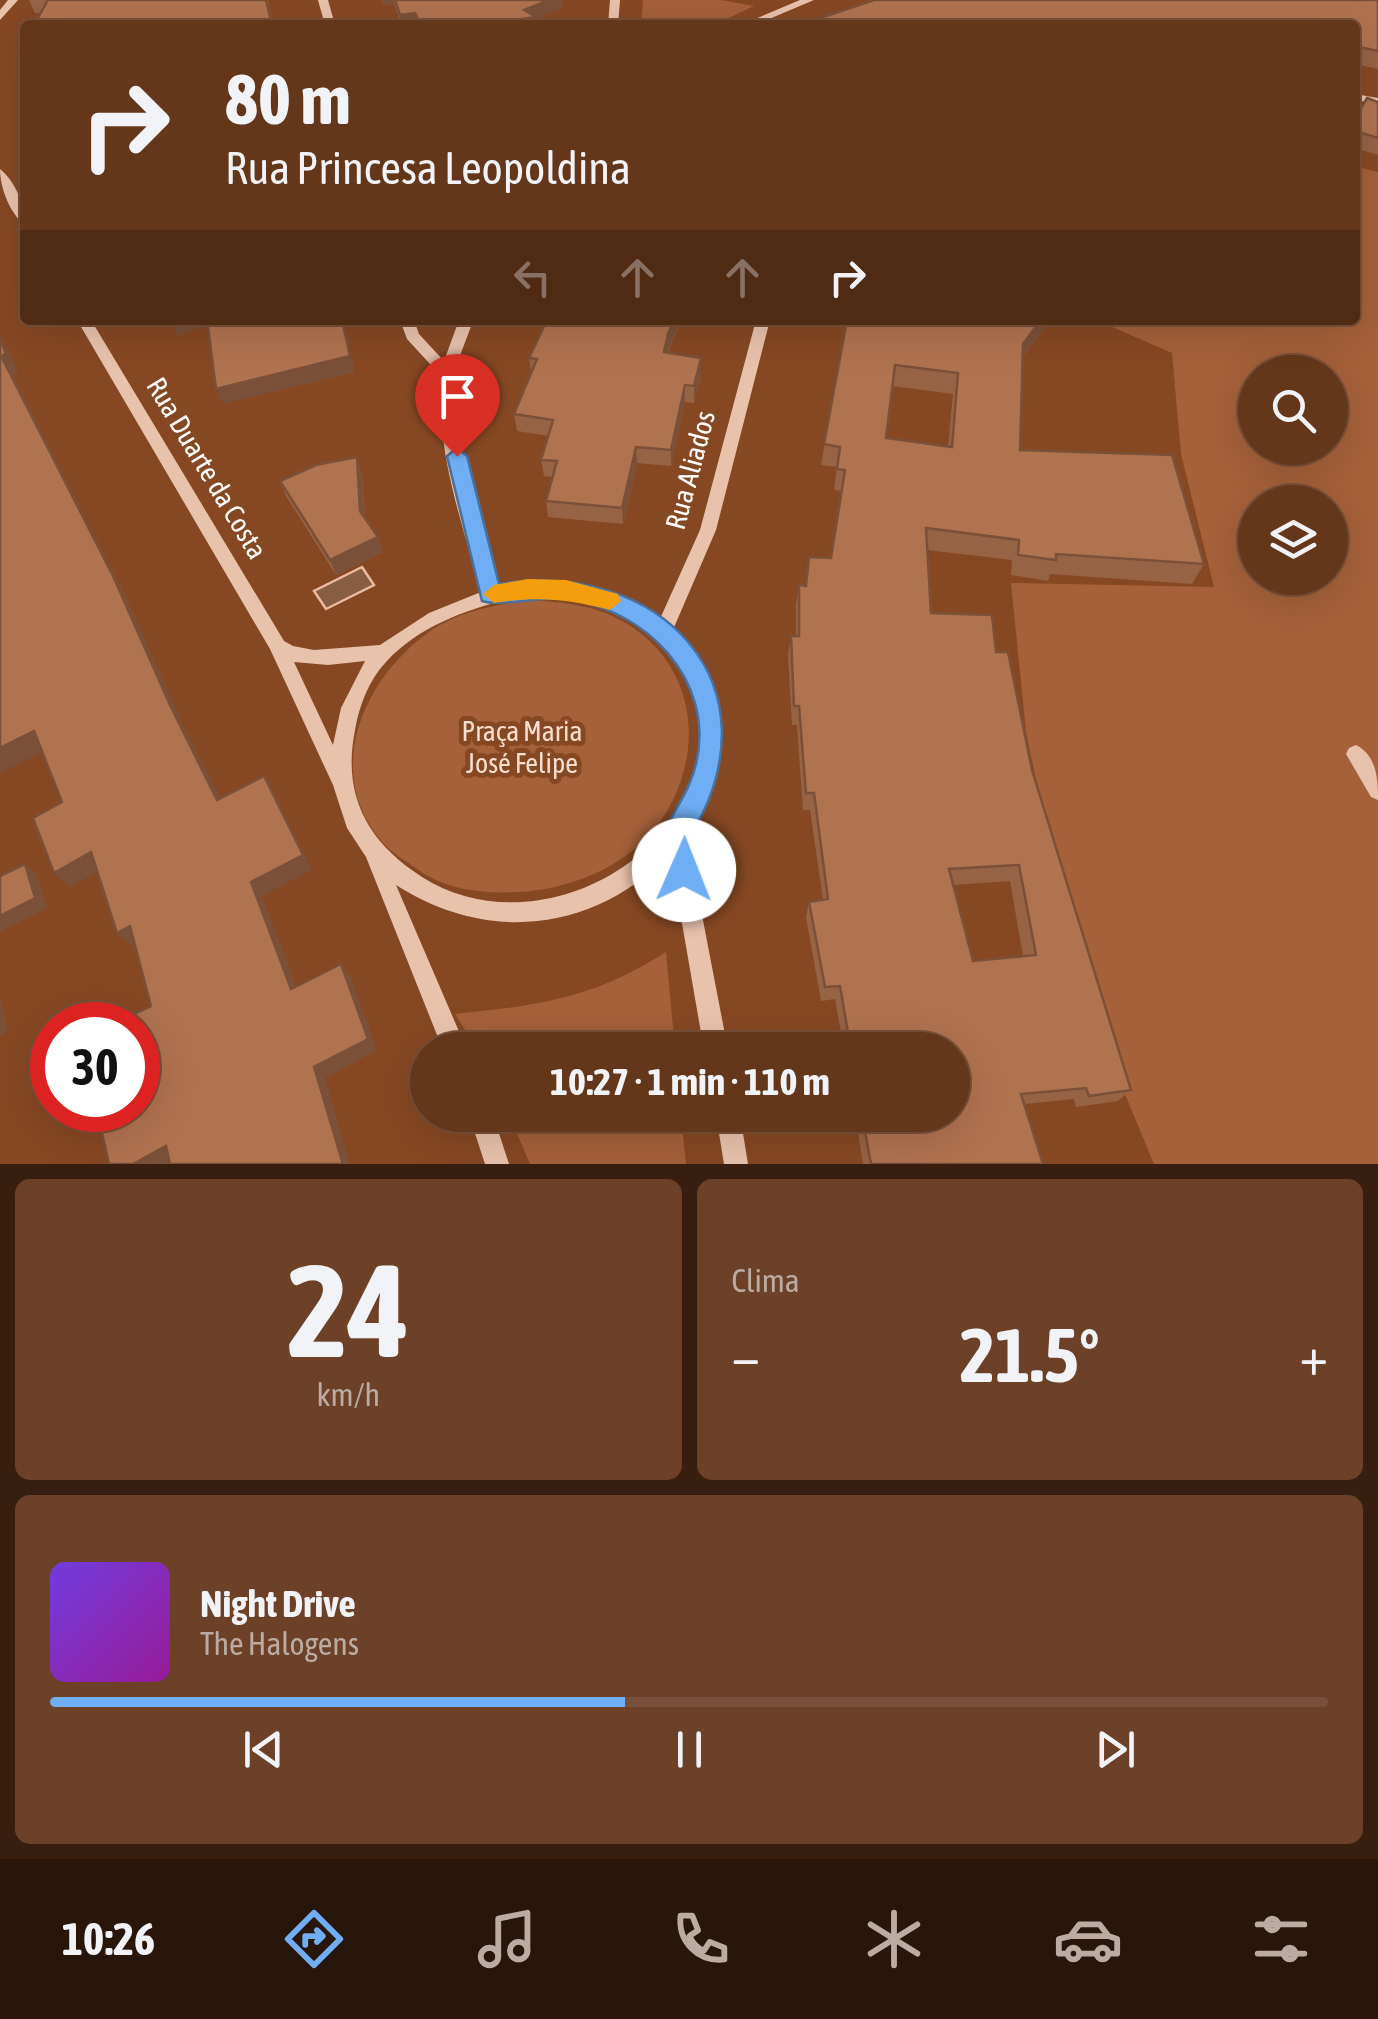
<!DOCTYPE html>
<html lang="pt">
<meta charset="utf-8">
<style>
body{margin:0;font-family:"Asap Condensed",sans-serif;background:#6c4127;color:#f1f3f6;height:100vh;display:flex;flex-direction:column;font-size:38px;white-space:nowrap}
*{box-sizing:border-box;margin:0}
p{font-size:32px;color:#bbaba2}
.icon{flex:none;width:55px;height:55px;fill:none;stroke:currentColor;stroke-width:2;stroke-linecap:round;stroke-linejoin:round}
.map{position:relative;height:1164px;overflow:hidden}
.side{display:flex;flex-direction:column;gap:15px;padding:15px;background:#371e0e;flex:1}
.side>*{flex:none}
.banner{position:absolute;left:20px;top:20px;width:1340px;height:305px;border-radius:10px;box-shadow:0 10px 40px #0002,0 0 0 2px #785039;background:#64361a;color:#f1f3f6;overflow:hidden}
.buttons{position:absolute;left:1238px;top:355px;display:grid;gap:20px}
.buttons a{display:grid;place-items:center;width:110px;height:110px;border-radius:50%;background:#64361a;box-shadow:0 10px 40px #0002,0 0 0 2px #785039;font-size:50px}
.speed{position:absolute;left:30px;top:1002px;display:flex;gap:20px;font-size:50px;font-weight:700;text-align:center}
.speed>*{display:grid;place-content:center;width:130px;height:130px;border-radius:50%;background:#64361a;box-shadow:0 10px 40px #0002,0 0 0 2px #785039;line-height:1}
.speed .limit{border:15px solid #d22;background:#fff;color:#111}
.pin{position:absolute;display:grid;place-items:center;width:85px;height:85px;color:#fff;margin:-102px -42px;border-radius:50% 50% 50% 0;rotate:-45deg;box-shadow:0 0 10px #0007}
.pin .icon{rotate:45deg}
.me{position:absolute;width:110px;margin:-55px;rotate:1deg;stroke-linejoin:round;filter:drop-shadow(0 0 8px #0008)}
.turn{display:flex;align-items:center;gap:35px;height:210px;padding:0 40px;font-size:45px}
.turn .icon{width:130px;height:130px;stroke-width:2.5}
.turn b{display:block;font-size:70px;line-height:85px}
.lanes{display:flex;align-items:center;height:95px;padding:0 40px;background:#0003;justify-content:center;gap:50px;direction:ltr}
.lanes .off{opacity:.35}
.big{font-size:75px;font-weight:700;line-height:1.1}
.side .widget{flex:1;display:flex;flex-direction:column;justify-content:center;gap:15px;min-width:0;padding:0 35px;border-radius:15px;background:#6c4127}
.side .dial{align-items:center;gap:0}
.dial b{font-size:130px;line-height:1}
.song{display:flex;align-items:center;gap:30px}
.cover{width:120px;height:120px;border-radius:15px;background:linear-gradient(135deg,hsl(260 70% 55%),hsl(300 70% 35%))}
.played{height:10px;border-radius:5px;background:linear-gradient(90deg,#6faef4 45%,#785039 45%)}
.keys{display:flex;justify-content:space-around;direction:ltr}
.heat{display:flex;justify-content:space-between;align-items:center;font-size:55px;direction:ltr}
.side .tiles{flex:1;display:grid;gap:15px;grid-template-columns:1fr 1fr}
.widget:last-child{grid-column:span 2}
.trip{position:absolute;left:410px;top:1032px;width:560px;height:100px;border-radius:50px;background:#64361a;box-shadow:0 10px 40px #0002,0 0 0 2px #785039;font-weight:700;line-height:100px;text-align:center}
.tab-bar{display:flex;height:160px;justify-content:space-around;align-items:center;background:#28160a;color:#bbaba2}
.tab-bar .icon{width:70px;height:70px}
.tab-bar .current{color:#6faef4}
.tab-bar b{font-size:45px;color:#f1f3f6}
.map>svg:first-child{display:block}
</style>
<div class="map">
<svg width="1378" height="1164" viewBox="0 0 1378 1164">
<rect width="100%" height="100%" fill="#864823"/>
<g fill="#a4613a" fill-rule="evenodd">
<polygon points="643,0 721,0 754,6 714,25 641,25"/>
<path d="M1355,166L1378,172V1164H1154L1079,983L1026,732L1011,583L1214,587L1181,454L1172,353L1096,320H1355ZM1255,372H1330V448H1255ZM1255,502H1330V578H1255Z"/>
<path d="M529,600C562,602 595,605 624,622C702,667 707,765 653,831C621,869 566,890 518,892C484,894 446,890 417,869C408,862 395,855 387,847C320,778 361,680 429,632C458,611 494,605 529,600Z"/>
<path d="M666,952L675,1050H478L455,1014C540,1005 592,999 666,952Z"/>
<polygon points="509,1115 681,1115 686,1164 530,1164"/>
</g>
<polygon fill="#895d42" stroke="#eabaa0" stroke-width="2.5" points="362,567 374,585 326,609 314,591"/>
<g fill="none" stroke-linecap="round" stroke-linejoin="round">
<g fill="#e9c2ac" fill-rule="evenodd">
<polygon points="8,0 18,0 0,20 0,10"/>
<polygon points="318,0 328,0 335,25 325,25"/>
<polygon points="610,0 620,0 618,25 608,25"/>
<polygon points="800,0 814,0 755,25 741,25"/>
<polygon points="1355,94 1378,98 1378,104 1355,100"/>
<path d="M0,169C15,181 25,205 25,225C10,214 0,188 0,169Z"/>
<path d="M77,320H91L284,641L293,646L314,650L380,645L429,613L481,592C462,523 435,448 441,376L407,339L400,320H414L419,334L444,361L459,320H473C468,337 459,354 456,372C447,439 479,524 497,588C552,574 615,584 659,621L700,530L756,320H770L716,530L672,632C732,681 731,773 686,832L728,1050H704L670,854C594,932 488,944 396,885L467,1050H443L366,857L347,828L333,785L270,649ZM528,595C581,597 612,603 654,637C678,658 692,682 698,714C703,738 699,765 689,788C648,886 514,936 422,877C367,842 342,795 355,730C359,706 369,680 386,662C421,623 478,605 528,595ZM365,661L341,708L333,745L294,662L328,665Z"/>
<path d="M1356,745C1377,756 1378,779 1378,800L1371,797L1346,754L1349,748Z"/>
<polygon points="469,1115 493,1115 509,1164 485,1164"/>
<polygon points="716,1115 740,1115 748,1164 724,1164"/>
</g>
</g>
<g fill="#976345" fill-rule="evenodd">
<polygon points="29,0 268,0 273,25 35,13"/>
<polygon points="383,0 563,0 562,8 536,19 536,25 402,25 394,4 385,5"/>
<polygon points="1378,0 1378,69 1355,64 1355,25"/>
<polygon points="1378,102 1378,155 1355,148 1355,118"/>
<polygon points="538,320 681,320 668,353 701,375 694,403 685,402 671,466 637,463 623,524 548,517 546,501 553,477 544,476 541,460 549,436 517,431 514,414 531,372 529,358 545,324 539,323"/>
<path d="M847,320H1050L1023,357L1020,450L1204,564L1192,584L1050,574L1048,581L1011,575L1012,560L927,550L931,613L996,652L1131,1090L1118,1101L1076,1107L1074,1099L1024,1104L1043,1164H863L855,1115H952V1050H844L835,999L821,1001L806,917L809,902L823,900L810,810H803L797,725H792L788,655L791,636H796V605L799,585L805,586L809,557L831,558L842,491L834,490L837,467L821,465ZM892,386L953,394L948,447L886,438ZM1010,881L1023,956L973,961L953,885Z"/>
<polygon points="362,472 365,518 378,537 383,552 336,575 286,496 280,481"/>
</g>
<g fill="#7b5038">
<polygon points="384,0 393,0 394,4 385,5"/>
<polygon points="549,0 563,0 562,8 536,19 536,25 480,25"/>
<polygon points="415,13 418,25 403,25 400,15"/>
<polygon points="171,320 211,320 212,323 178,336"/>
<polygon points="342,320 344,320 355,372 223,404 216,389"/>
<polygon points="674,320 681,320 668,351 665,369 664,352 668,334"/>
<polygon points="1041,320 1050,320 1017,365 1023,344"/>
<polygon points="0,333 13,359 18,374 13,375 125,595 182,722 229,815 217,800 170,705 1,356"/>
<polygon points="701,358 701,375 694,403 694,386"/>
<polygon points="685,385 685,402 671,466 671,450"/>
<polygon points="636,447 637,463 623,524 622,508"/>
<polygon points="357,457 362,472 365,526 360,511"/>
<polygon points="378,537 383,552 336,575 330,560"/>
<polygon points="34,731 50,748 0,773 0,748"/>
<polygon points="264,776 274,792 312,870 262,896 302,1001 291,989 251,882"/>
<polygon points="91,852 106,867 70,887 54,873"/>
<polygon points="25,864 37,874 47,908 0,932 0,916"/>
<polygon points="130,926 144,940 132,946 117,933"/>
<polygon points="341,964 351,977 377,1050 325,1078 350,1164 343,1164 314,1067"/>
<polygon points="0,998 8,1031 0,1035"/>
<polygon points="166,1146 182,1155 165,1164 133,1164"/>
</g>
<g fill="#b07350" stroke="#7b5038" stroke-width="2.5" fill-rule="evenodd">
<polygon points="48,0 266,0 272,25 34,25"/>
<polygon points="395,0 549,0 524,10 536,17 480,25 428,25 427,22 420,23 415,13 400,15"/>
<polygon points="874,0 1378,0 1378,51 1355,46 1355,25 799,25"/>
<polygon points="1367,98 1378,102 1378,138 1355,131 1355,118"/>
<polygon points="207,320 342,320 350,356 216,389"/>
<polygon points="547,320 674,320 668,334 664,352 701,358 694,386 685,385 671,450 636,447 622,508 546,501 557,461 541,460 553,420 514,414 537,359 529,358"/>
<path d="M847,320H1041L1023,344L1020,450L1172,455L1204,564L1056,554V560L1018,555L1019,540L926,528L931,613L992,615L996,652H1008L1032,770L1131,1090L1089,1096L1086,1088L1021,1094L1043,1164H871L862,1115H952V1050H851L840,986L825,987L809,902L828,899L814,793H806L799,706H794L791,636H799V585L806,586L809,557L831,558L845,470L837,469L840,447L824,444ZM895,365L958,373L952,447L886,438ZM1019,865L1036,955L973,961L949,869Z"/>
<polygon points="0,338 6,354 1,356 113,576 170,705 217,800 264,776 303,855 251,882 291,989 341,964 368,1039 314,1067 343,1164 170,1164 166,1146 133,1164 109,1164 97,1110 138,1110 138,1025 111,1025 151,1006 130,926 117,933 91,852 54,873 33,818 62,802 34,731 0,748"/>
<polygon points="357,457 360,511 378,537 330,560 280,481 316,465"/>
<polygon points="25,864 35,898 0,916 0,876"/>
</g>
<path fill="#6faef4" stroke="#48719f" stroke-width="2.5" d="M457,448L467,456L499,584C658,558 782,683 691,835L697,870L693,879L684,882L674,879L664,834C674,809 690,791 696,764C716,680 645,608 565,599C541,596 500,607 482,601L447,456Z"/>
<path fill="#f59e0b" d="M528,579L566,580L618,594L621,601L610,610C569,599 536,596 494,603L483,594L494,585Z"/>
<g text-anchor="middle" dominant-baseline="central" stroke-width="10" stroke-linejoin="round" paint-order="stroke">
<g font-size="28" fill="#fff" stroke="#864823">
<text transform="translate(207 468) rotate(59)">Rua Duarte da Costa</text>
<text transform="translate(690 470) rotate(-75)">Rua Aliados</text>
</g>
<g font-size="28" fill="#f7ded0" stroke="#864823">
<text x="522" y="731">Praça Maria<tspan x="522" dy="32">José Felipe</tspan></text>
</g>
</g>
</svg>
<div class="buttons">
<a><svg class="icon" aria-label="search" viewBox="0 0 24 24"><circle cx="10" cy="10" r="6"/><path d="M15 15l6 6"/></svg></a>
<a><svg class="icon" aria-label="layers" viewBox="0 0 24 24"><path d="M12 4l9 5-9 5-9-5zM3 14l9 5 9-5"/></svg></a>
</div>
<div class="speed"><div class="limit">30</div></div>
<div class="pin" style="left:457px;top:456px;background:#d93025"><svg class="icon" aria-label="arrive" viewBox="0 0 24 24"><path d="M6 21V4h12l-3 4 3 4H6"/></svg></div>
<svg class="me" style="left:684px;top:870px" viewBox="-20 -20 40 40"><circle r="19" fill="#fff"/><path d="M0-13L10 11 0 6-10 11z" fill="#6faef4"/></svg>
<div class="trip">10:27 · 1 min · 110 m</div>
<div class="banner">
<div class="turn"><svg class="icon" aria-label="right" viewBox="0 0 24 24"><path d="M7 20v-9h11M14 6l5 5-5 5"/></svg><div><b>80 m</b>Rua Princesa Leopoldina</div></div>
<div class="lanes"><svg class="icon off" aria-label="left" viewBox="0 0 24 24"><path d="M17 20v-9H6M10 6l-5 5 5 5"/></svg><svg class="icon off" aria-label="ahead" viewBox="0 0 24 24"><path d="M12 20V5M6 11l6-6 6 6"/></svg><svg class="icon off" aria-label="ahead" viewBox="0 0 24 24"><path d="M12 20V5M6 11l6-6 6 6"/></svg><svg class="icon" aria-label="right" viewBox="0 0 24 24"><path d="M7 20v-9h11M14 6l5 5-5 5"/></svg></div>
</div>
</div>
<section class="side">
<div class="tiles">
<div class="widget dial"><b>24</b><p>km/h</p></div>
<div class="widget"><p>Clima</p>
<div class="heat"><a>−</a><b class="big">21.5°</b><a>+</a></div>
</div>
<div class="widget">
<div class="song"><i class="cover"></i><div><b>Night Drive</b><p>The Halogens</p></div></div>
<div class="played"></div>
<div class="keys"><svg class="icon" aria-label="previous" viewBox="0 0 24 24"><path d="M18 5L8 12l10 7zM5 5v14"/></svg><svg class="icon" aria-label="pause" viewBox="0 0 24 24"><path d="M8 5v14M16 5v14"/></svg><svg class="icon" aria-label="next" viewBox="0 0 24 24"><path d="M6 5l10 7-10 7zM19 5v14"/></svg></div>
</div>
</div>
</section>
<nav class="tab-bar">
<b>10:26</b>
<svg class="icon current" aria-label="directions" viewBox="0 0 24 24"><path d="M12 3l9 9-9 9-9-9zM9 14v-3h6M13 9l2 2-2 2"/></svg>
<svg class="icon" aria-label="music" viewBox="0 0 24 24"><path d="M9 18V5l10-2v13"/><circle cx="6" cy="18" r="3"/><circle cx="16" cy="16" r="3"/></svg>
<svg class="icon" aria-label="phone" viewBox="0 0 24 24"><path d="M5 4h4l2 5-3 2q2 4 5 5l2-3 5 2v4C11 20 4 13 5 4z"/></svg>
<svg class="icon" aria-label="climate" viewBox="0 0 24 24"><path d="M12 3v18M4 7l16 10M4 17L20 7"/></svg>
<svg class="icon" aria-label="car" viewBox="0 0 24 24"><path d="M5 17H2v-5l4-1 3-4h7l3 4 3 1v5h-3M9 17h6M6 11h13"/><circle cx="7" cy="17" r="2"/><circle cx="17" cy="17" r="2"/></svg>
<svg class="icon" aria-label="filters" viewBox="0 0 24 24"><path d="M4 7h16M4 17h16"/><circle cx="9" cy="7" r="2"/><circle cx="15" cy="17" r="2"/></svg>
</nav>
